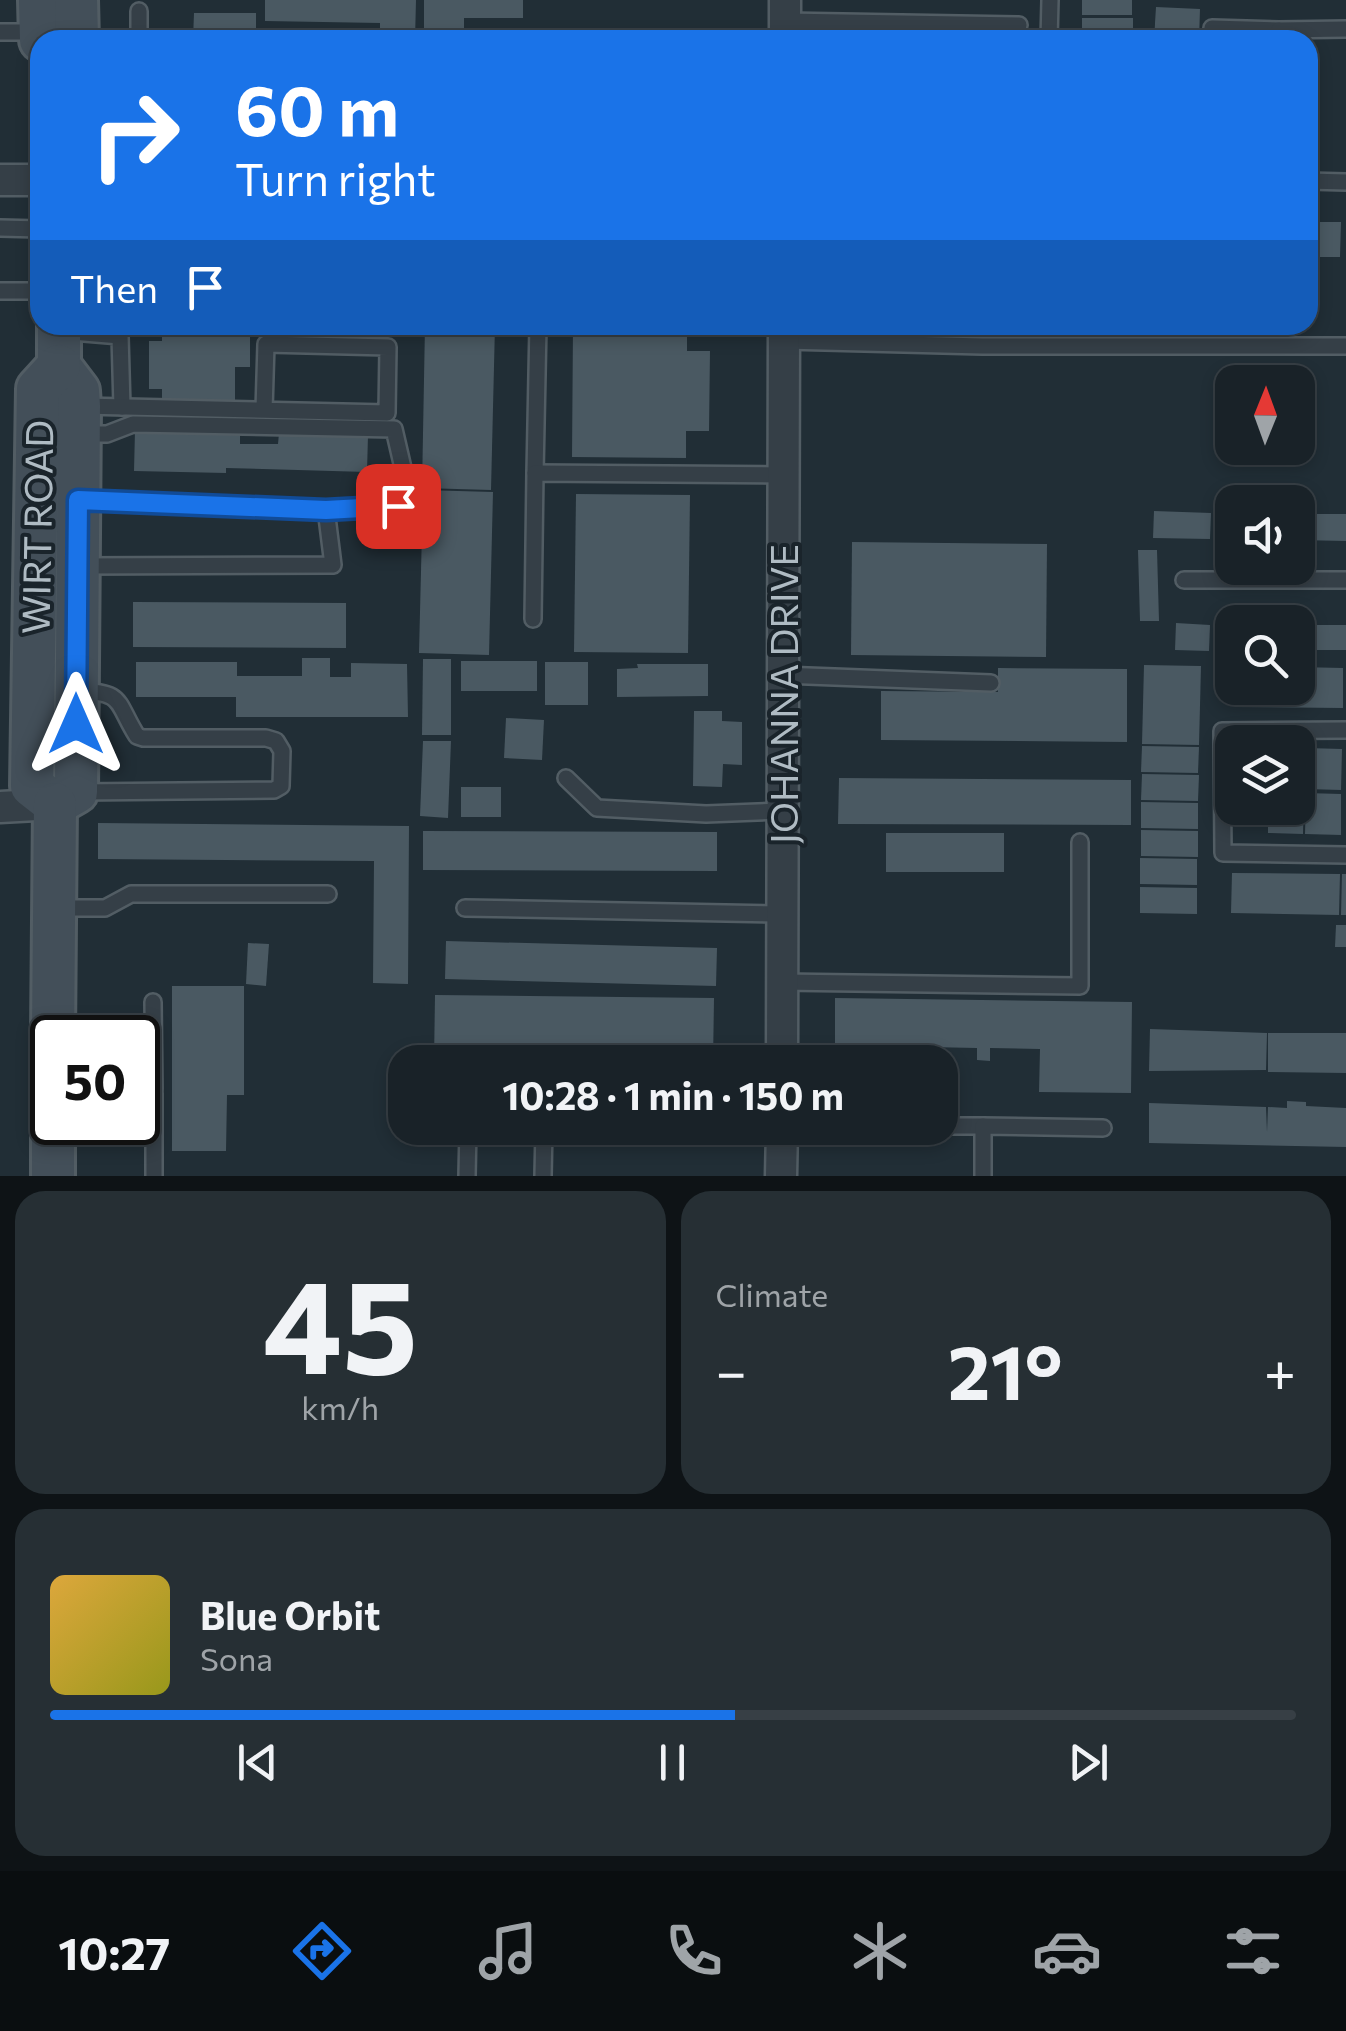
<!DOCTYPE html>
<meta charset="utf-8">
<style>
body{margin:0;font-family:Commissioner,sans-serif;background:#262f34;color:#f1f3f6;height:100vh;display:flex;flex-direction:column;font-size:38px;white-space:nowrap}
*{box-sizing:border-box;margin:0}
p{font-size:32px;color:#9fa4a8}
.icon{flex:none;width:55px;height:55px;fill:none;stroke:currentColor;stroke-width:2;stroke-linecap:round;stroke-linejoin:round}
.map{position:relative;height:1176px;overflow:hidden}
.details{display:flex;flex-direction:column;gap:15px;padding:15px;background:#0e1316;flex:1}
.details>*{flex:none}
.banner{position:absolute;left:30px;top:30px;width:1288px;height:305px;border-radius:30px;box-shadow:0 5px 15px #0003,0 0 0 2px #373f45;background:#1a73e8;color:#fff;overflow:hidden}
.needle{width:65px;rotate:1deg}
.tools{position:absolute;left:1215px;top:365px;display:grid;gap:20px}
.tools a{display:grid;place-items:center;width:100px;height:100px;border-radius:20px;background:#192228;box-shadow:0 5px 15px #0003,0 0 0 2px #373f45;font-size:50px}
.speed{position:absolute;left:30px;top:1015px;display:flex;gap:20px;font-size:50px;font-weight:700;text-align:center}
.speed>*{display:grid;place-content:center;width:130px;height:130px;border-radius:50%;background:#192228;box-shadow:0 5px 15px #0003,0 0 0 2px #373f45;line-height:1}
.speed .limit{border:5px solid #111;border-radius:15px;background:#fff;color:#111}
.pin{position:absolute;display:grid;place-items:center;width:85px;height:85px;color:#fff;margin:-42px;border-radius:20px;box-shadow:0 5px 15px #0006}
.me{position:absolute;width:110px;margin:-55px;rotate:0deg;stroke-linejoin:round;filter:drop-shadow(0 0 8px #0008)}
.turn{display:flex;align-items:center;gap:35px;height:210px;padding:0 40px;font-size:45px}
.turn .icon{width:130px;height:130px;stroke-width:2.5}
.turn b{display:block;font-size:70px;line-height:85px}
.then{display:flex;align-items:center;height:95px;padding:0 40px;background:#0003;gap:20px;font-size:38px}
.big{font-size:75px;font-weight:700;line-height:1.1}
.details .widget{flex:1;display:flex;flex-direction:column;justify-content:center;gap:15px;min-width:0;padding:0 35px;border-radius:30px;background:#262f34}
.details .dial{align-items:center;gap:0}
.dial b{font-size:130px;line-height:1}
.song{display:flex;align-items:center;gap:30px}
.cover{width:120px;height:120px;border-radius:15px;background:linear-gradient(135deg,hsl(40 70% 55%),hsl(60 70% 35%))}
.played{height:10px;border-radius:5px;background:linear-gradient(90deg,#1a73e8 55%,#373f45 55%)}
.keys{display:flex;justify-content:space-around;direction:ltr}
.heat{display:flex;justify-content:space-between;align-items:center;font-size:55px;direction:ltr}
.details .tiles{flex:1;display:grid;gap:15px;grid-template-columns:1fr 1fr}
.widget:last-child{grid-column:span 2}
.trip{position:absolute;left:388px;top:1045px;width:570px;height:100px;border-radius:30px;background:#192228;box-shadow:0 5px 15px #0003,0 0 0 2px #373f45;font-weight:700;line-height:100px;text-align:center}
.menu{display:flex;height:160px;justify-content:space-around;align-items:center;background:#0a0e10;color:#9fa4a8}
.menu .icon{width:70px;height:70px}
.menu .selected{color:#1a73e8}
.menu b{font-size:45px;color:#f1f3f6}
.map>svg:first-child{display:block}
</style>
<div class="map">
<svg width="1346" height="1176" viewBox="0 0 1346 1176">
<rect width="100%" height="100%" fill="#212e36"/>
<g fill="#4a5962">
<polygon points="265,0 416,0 415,40 380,40 380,23 265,21"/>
<polygon points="424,0 523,0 523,18 464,18 464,40 424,40"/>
<rect x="1082" y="0" width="50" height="15"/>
<polygon points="1156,7 1200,9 1199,40 1154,40"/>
<polygon points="194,13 256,13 256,40 193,40"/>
<rect x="1082" y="18" width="51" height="22"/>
<polygon points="817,31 874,32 874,40 817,40"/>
<polygon points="876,32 904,33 904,40 876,40"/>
<rect x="906" y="33" width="29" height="7"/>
<rect x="937" y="33" width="28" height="7"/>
<polygon points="997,33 1026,34 1025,40 997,40"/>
<rect x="967" y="34" width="28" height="6"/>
<polygon points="1308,222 1341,222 1340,257 1308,257"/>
<polygon points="162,325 250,325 250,367 235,367 235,401 162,401 162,389 149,389 149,341 162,341"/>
<polygon points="425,325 495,325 491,490 422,488"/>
<polygon points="573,325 687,325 687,351 710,351 709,431 686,431 686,458 572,457"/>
<polygon points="135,430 240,433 240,444 278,444 279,433 368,435 367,472 226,468 226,473 134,471"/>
<polygon points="423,490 493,492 489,655 419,653"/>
<polygon points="576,494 690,495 688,653 574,652"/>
<polygon points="1154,511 1211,513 1210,539 1153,538"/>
<polygon points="1223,513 1232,513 1232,540 1224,540"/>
<polygon points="1298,514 1346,514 1346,541 1298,540"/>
<polygon points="852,542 1047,544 1046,657 851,655"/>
<polygon points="1138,550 1157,550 1159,621 1140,621"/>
<polygon points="133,602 346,603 346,648 133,647"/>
<polygon points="1176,623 1210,625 1209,651 1175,650"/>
<rect x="1223" y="624" width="9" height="28"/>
<rect x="1298" y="625" width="48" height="25"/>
<polygon points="302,658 330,658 330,677 351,677 351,663 407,664 408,717 236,717 236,697 136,697 136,662 237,662 237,676 302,676"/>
<polygon points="423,659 451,659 451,735 422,735"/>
<rect x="461" y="661" width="76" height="30"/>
<rect x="545" y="662" width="43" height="43"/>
<polygon points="637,664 708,664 708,696 617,697 617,669 638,668"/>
<polygon points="1144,665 1201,666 1199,745 1142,744"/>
<polygon points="1298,667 1343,668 1343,708 1235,707 1235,688 1298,688"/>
<polygon points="998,668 1127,669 1127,742 881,740 881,691 998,692"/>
<polygon points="694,711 722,711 722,721 742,722 742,765 723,764 722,787 693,786"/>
<polygon points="506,718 544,720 542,760 504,758"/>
<polygon points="423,741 451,741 448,818 420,816"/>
<polygon points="1142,746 1199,747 1198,773 1141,772"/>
<polygon points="1307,748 1342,749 1341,790 1306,789"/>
<polygon points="1298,749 1305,749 1304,790 1298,790"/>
<polygon points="1142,774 1199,775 1198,801 1141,800"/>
<polygon points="839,778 1131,780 1131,825 838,824"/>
<rect x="461" y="787" width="40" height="30"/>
<polygon points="1298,793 1304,793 1303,834 1268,833 1268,808 1298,808"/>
<polygon points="1306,793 1341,794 1341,835 1305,834"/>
<polygon points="1141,802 1198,803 1198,829 1141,828"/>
<polygon points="98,823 409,826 408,984 373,983 374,861 98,859"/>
<polygon points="1141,830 1198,831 1198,857 1141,856"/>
<polygon points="423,831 717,832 717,871 423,870"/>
<rect x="886" y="833" width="118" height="39"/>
<polygon points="1140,858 1197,859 1197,885 1140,884"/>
<polygon points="1232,873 1340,874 1339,915 1231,913"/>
<polygon points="1342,874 1346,874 1346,915 1341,915"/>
<polygon points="1140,887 1197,888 1197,914 1140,913"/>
<polygon points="1336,925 1346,925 1346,947 1335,947"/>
<polygon points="446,941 717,948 716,986 445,979"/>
<polygon points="248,943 269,944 266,986 246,984"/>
<polygon points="172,986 244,986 244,1095 227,1095 226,1151 172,1151"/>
<polygon points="435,995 714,998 713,1062 434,1062"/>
<polygon points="835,998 1132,1002 1131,1093 1039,1092 1040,1049 990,1048 990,1061 977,1060 977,1048 928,1047 927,1062 835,1062"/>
<polygon points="1150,1029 1267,1033 1266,1070 1149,1071"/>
<polygon points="1268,1033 1346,1033 1346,1073 1268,1072"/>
<polygon points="1287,1101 1306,1102 1306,1106 1346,1108 1346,1147 1149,1143 1149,1103 1266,1107 1267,1132 1268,1107 1287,1108"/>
</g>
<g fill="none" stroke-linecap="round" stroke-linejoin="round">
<defs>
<g id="lane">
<polyline points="139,11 139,40"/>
<polyline points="785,21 1019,25"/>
<polyline points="1212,28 1279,30"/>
<polyline points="0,32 36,32"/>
<polyline points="1049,40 1050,0"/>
<polyline points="1279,40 1279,30 1346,29"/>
<polyline points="1308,181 1346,182"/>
<polyline points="0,228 40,229"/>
<polyline points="0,291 40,291"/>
<polyline points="60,331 120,336 122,407"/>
<polyline points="785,341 982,346 1346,346"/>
<polyline points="83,406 387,413 388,347 266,344 264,410"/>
<polyline points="80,434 107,434 133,424 394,429 403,468 398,506 326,509"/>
<polyline points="535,473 538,325"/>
<polyline points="82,499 326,509 333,565 82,566"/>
<polyline points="1184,580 1346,580"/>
<polyline points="533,619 535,473 783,475"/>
<polyline points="782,675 991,683"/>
<path d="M77,691C125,692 115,701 137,736L143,738H266L276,741L282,751L281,786L274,790L80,792"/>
<polyline points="1346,730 1222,731 1223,853 1346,855"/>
<polyline points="566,778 597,808 706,814 781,811"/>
<polyline points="59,908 105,908 131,894 328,894"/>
<polyline points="465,908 781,914"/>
<polyline points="781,982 1080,986 1080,842"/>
<polyline points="138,1107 145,1107 154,1089 153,1002"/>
<polyline points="940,1126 983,1126"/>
<polyline points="154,1176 154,1093"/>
<polyline points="467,1176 468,1128"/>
<polyline points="543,1176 544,1128"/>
<polyline points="983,1176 983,1126 1103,1128"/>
</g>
<g id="street">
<polyline points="785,40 785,0"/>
<polyline points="0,180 40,180"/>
<polyline points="0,807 55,804"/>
<polyline points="782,1062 784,325"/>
<polyline points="781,1176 782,1128"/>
</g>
<g id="secondary">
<polyline points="40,0 41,40"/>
<polyline points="76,0 77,40"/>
<polyline points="55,804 76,792 79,406 78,391 59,366 59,325"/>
<polyline points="55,804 32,786 38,389 59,366"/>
<polyline points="53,1038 55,804"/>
<polyline points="53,1176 53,1122"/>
</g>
</defs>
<use href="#lane" stroke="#525d64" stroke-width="20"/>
<use href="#street" stroke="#525d64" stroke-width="35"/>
<use href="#secondary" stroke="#525d64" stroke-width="48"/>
<use href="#lane" stroke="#353f47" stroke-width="15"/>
<use href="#street" stroke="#353f47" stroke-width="30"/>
<use href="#secondary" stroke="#434f59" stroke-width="42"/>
</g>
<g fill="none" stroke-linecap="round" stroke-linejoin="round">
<defs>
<polyline id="route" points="76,724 78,500 326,510 398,506"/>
</defs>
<use href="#route" stroke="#114b97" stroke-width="25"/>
<use href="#route" stroke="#1a73e8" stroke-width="18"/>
</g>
<g text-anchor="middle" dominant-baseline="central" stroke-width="8" stroke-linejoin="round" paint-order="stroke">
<g font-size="38" fill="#afbbc3" stroke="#1a242b">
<text transform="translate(36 527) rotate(-89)">WIRT ROAD</text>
<text transform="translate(782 694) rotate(-90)">JOHANNA DRIVE</text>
</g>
</g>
</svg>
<div class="tools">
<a><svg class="needle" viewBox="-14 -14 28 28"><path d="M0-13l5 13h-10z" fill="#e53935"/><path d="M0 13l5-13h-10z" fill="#9fa4a8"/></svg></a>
<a><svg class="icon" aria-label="sound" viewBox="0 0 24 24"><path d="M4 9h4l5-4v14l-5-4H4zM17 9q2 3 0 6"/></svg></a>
<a><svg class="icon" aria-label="search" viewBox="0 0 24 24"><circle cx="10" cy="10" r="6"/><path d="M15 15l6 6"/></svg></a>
<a><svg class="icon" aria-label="layers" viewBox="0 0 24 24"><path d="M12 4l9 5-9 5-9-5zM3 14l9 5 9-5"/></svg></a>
</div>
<div class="speed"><div class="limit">50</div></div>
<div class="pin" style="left:398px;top:506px;background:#d93025"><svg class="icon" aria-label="arrive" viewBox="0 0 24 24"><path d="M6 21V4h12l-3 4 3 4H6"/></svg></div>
<svg class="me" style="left:76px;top:724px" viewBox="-20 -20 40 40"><path d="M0-17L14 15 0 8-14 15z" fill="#1a73e8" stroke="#fff" stroke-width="4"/></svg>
<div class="trip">10:28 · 1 min · 150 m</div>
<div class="banner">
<div class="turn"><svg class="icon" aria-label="right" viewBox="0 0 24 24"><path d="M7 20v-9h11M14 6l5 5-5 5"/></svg><div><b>60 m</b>Turn right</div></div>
<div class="then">Then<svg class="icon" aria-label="arrive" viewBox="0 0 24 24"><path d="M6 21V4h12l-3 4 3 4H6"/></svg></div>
</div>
</div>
<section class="details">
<div class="tiles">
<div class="widget dial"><b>45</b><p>km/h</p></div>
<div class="widget"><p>Climate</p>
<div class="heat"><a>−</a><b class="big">21°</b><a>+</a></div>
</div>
<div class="widget">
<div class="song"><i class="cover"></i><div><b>Blue Orbit</b><p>Sona</p></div></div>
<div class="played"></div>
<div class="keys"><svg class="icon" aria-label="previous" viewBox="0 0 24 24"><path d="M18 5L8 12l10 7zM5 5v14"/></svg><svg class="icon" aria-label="pause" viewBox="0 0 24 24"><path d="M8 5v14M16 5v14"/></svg><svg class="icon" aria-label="next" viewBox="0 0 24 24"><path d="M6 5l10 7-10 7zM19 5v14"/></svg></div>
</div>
</div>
</section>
<nav class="menu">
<b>10:27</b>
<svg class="icon selected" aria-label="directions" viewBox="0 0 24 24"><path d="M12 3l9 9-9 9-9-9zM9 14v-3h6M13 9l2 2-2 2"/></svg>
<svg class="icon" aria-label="music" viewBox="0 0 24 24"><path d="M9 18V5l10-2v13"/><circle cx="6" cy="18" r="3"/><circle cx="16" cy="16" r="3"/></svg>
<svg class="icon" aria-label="phone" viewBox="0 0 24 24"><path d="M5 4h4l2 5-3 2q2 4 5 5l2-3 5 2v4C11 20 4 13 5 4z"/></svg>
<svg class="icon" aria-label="climate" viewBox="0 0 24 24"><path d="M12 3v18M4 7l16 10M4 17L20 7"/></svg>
<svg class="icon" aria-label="car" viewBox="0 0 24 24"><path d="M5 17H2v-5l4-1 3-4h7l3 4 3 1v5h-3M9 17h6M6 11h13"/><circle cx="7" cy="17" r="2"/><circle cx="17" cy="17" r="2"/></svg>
<svg class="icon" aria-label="filters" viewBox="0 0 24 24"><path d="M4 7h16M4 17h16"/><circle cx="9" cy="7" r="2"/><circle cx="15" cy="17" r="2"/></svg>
</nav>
